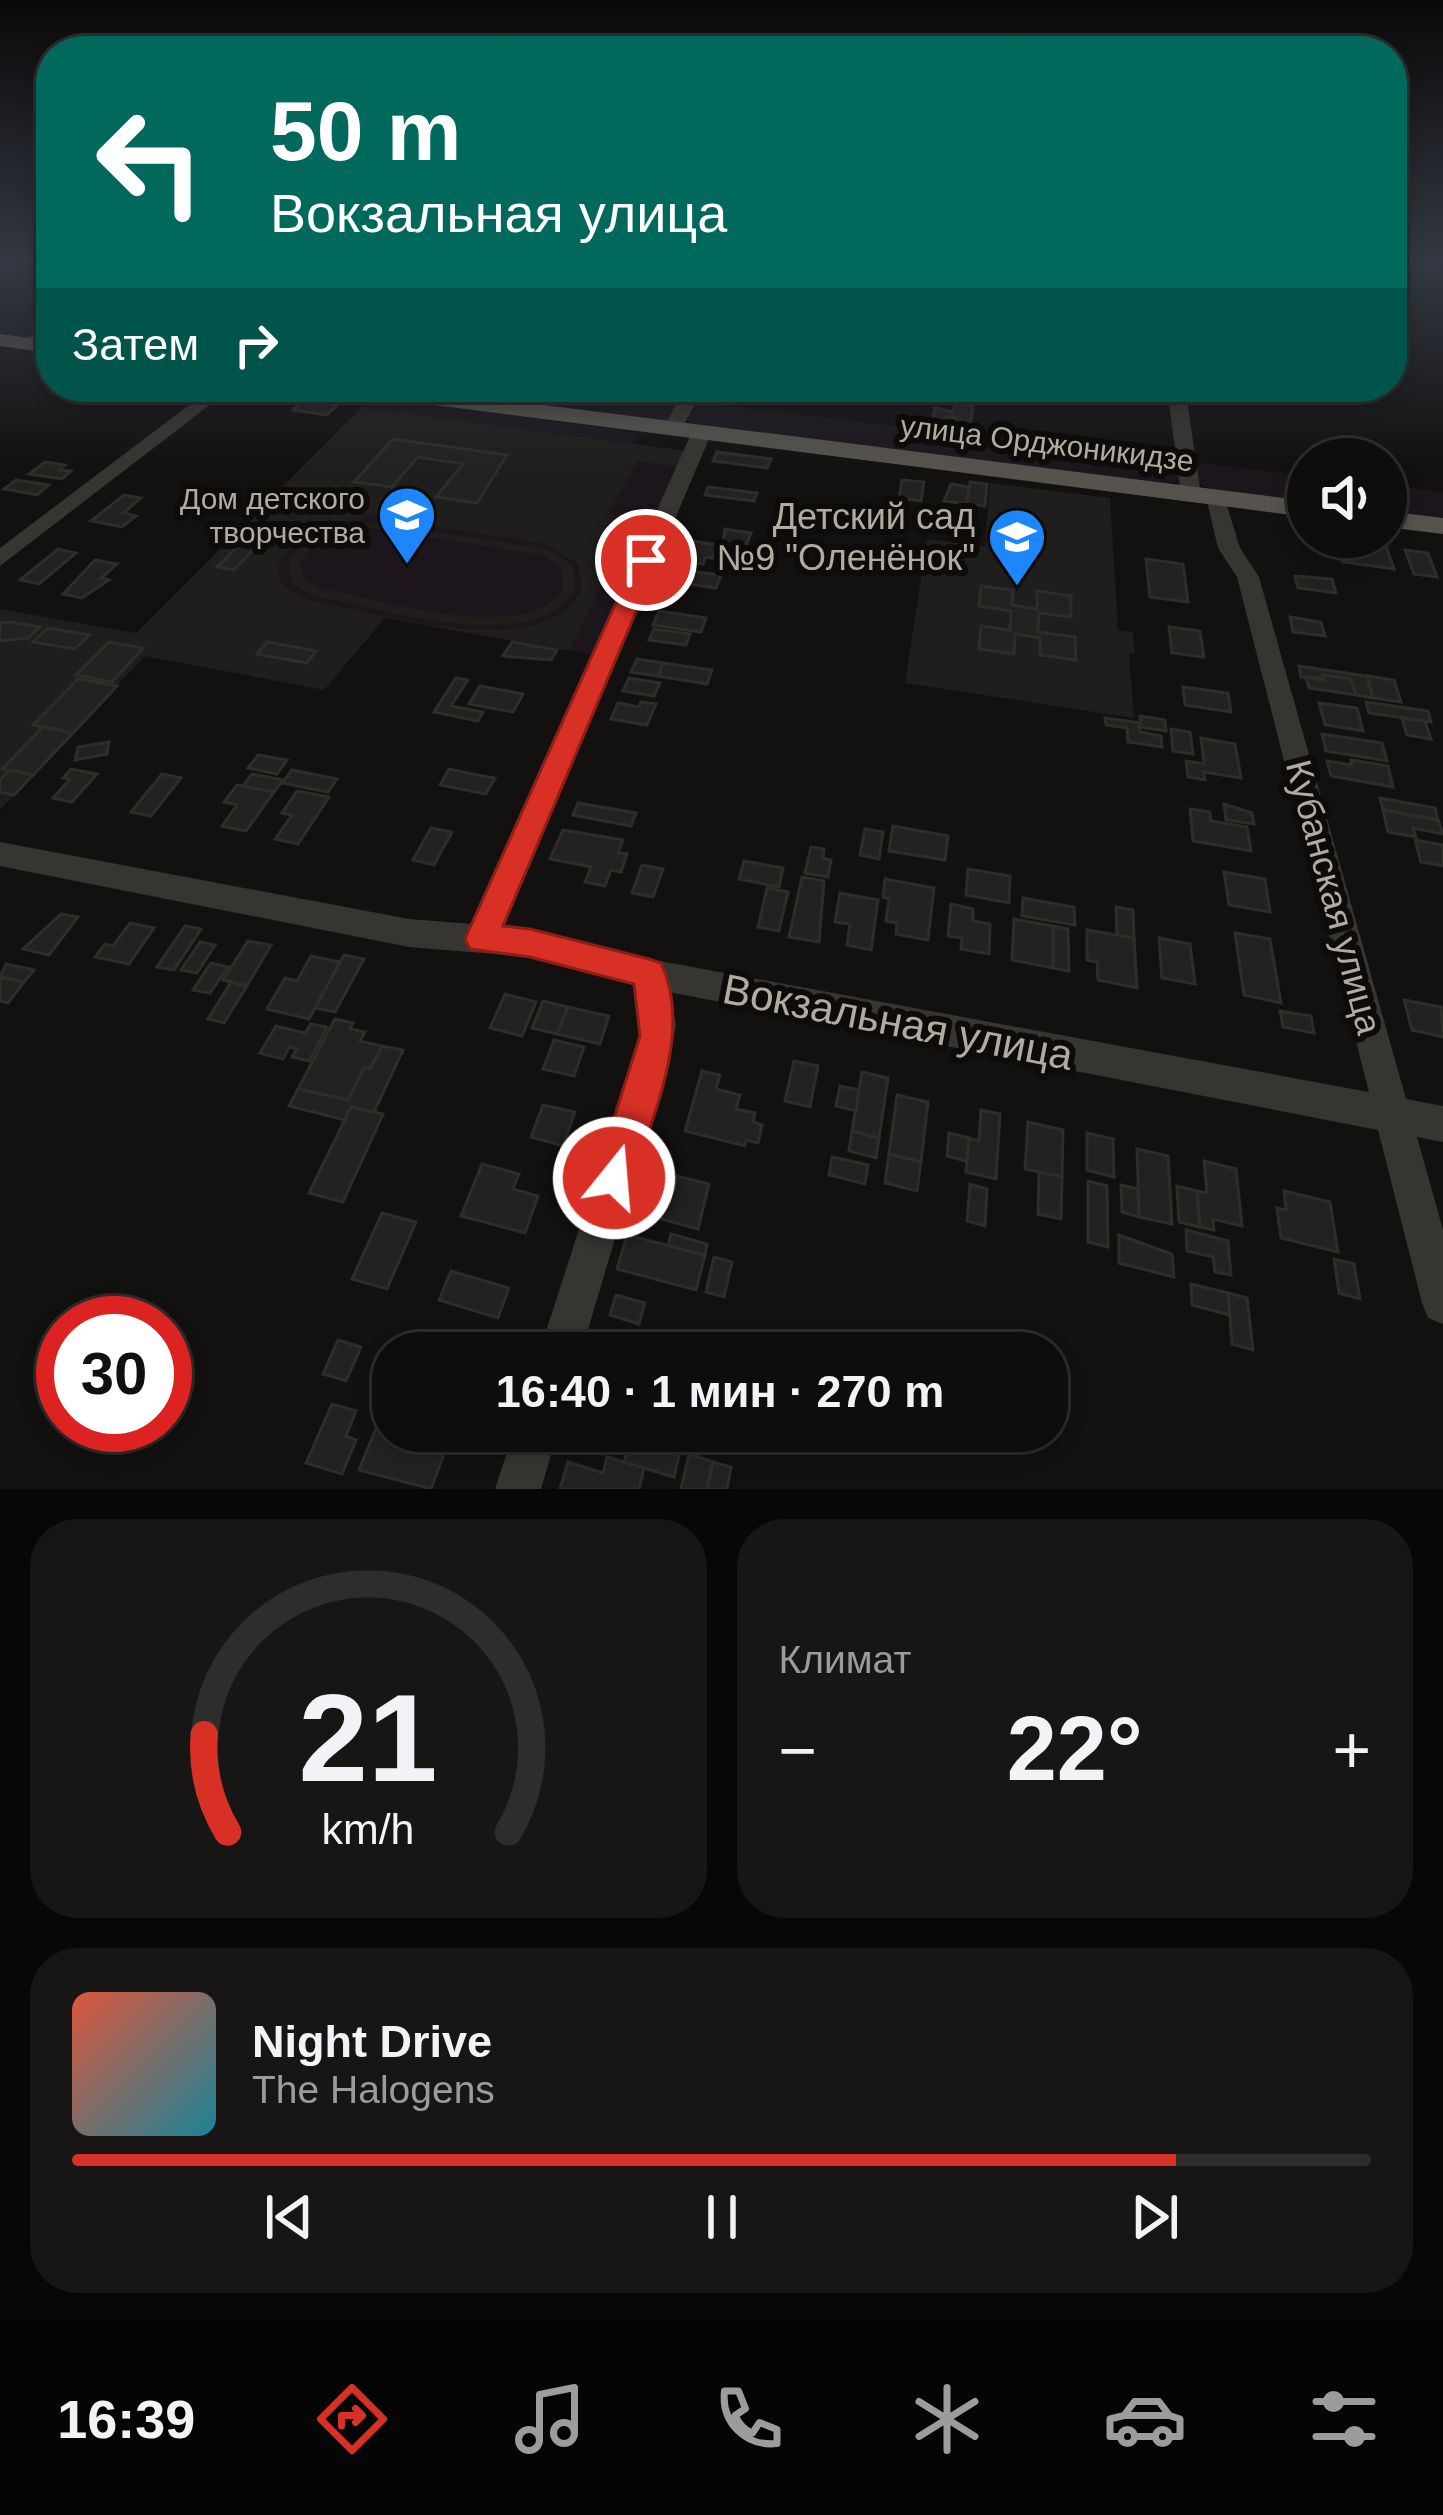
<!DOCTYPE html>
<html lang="ru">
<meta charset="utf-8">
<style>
body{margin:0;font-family:Arial,sans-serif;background:#171615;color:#f1f3f6;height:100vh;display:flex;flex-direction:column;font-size:45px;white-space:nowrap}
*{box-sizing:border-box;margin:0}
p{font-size:39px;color:#9b9c9d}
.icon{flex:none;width:66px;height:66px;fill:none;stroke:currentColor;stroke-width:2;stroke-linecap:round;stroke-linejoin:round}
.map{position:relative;height:1489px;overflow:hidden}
.drawer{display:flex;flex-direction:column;gap:30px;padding:30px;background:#080707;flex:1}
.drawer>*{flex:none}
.banner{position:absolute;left:36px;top:36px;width:1371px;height:366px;border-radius:48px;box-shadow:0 6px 18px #0003,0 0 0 3px #2e2d2d;background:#00695c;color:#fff;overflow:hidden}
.buttons{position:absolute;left:1287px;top:438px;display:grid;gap:24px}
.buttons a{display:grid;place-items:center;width:120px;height:120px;border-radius:50%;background:#0e0d0c;box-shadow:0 6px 18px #0003,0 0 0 3px #2e2d2d;font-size:60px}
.speed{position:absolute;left:36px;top:1296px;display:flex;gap:24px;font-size:60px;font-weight:700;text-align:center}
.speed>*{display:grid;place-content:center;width:156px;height:156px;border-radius:50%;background:#0e0d0c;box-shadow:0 6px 18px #0003,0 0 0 3px #2e2d2d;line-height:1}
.speed .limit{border:18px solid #d22;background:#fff;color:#111}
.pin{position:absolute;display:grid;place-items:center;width:102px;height:102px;color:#fff;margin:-51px;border:6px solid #fff;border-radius:50%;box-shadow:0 3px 12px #0007}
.me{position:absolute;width:132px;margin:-66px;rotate:17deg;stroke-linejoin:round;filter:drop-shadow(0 0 9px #0008)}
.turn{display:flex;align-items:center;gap:42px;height:252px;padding:0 36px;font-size:54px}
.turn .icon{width:156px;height:156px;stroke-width:2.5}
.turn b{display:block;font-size:84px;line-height:102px}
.then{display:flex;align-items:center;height:114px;padding:0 36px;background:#0003;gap:24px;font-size:45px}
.big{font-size:90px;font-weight:600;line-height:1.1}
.drawer .card{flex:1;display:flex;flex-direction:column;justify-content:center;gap:18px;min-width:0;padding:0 42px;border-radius:48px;background:#171615}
.drawer .dial{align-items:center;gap:0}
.dial svg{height:312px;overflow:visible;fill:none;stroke:#2e2d2d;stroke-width:7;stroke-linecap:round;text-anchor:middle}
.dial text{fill:#f1f3f6;stroke:none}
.song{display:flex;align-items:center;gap:36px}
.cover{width:144px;height:144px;border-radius:18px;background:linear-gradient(135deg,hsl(10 70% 55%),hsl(190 70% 35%))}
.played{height:12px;border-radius:6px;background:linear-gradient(90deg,#d93025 85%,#2e2d2d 85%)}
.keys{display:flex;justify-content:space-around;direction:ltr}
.heat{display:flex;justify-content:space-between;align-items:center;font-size:66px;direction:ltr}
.drawer .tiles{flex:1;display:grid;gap:30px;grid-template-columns:1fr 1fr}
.card:last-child{grid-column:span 2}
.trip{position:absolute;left:372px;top:1332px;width:696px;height:120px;border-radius:48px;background:#0e0d0c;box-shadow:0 6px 18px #0003,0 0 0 3px #2e2d2d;font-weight:600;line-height:120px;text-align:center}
.tab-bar{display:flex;height:192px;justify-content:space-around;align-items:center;background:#060505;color:#9b9c9d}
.tab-bar .icon{width:84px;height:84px}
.tab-bar .current{color:#d93025}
.tab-bar b{font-size:54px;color:#f1f3f6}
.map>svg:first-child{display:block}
</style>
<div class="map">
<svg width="1443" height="1489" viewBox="0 0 1443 1489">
<rect width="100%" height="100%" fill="#121110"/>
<g fill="#1f1e1c">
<polygon points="362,407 687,451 680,467 609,513 635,517 570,651 385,618 324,690 145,656 0,810 0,609 136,633"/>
<polygon points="990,483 1110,498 1118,630 1133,632 1134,653 1129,653 1134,718 905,683 927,539 985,546"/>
</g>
<g fill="#1c161c" fill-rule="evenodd">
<polygon points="383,387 570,387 682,401 667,421"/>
<polygon points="373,396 639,433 632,444 362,407"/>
<polygon points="696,402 1176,460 1180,480 1167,485 694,427 687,419"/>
<polygon points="638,461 680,467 597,655 570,651 634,518 608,513"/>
<polygon points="1195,462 1308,476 1308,503 1214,491 1197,482"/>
<polygon points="1386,485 1443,492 1443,520 1386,513"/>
<path d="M374,517L546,544L579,564L581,591C541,666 378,612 310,601C225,568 330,518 374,517ZM359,521L548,549L573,566L575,590C535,658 380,608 315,596L293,584L288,565C300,536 330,526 359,521Z"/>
<path d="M364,527L542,555L562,569L563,589C527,647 380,599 322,589L304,579L300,564C312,538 337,530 364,527Z"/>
</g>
<g fill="#232220" stroke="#2e2d2a" stroke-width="3">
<polygon points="304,401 337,405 327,415 293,410"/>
<polygon points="955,404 973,406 970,426 955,424 956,418 946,417 945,426 932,425 935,408 953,412"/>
<polygon points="393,439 507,455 477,503 436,497 463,464 418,457 392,487 354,482"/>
<polygon points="717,452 771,459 767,468 713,461"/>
<polygon points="45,462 65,465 59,470 71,471 62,479 29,474"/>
<polygon points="16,480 49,485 37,495 4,489"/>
<polygon points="902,480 924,482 921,501 899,498"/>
<polygon points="970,482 987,484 985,506 967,504"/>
<polygon points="951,484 969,487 967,504 944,501"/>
<polygon points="708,487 757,493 754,501 705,495"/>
<polygon points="124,495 141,498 123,513 136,516 122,527 91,521"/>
<polygon points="256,528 272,530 234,570 217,567"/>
<polygon points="725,529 751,533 742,556 721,553"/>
<polygon points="1335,537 1383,537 1394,569 1343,562"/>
<polygon points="693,541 718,545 712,558 706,557 703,564 677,560"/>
<polygon points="58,549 76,553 39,584 20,580"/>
<polygon points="1405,550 1428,553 1437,577 1414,574"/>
<polygon points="1146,559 1183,564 1188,602 1150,597"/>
<polygon points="95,560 117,564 101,578 109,580 82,598 63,594"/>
<polygon points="674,569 721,575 716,588 669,581"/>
<polygon points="1295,576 1332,579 1336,593 1298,588"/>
<polygon points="981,586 1013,590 1012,605 1037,609 1037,591 1071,596 1071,617 1039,613 1038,632 1075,637 1076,660 1040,655 1040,638 1015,634 1014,654 979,649 981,626 1010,630 1011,611 979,606"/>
<polygon points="659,611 706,618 701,632 653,625"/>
<polygon points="1290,617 1321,622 1325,636 1293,632"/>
<polygon points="11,622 40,627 28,638 0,641 0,623"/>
<polygon points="1169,627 1200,631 1204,657 1172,653"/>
<polygon points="48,628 89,635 75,649 33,642"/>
<polygon points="654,629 690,634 686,645 649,640"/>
<polygon points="109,642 143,648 112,682 76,675"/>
<polygon points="267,642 316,651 307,663 257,654"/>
<polygon points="512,642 557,650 551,660 503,656"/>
<polygon points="637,659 663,663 658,676 631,672"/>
<polygon points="663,663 712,670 707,684 658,676"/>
<polygon points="1299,666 1367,676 1373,698 1356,695 1351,679 1301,677"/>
<polygon points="1323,675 1351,679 1356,695 1309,688 1306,677 1324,680"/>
<polygon points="1367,676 1394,680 1401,702 1373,698"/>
<polygon points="456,678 468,680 451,706 483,712 478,721 434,712"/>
<polygon points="629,678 660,683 654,696 623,691"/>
<polygon points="78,679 117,686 73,733 33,725"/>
<polygon points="480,686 502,690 523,694 513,712 469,704"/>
<polygon points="1183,687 1228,693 1231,712 1185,705"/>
<polygon points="641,702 656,704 647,725 611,719 618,703 639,707"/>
<polygon points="1366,702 1428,711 1431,722 1369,713"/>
<polygon points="1319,703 1357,708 1363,731 1325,725"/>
<polygon points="1140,716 1165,720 1166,731 1139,727 1140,732 1161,736 1162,747 1128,742 1127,728 1106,725 1105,718 1141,723"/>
<polygon points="1402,718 1425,721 1431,739 1407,735"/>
<polygon points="43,727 73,733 33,775 2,769"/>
<polygon points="1171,729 1190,732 1193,754 1173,751"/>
<polygon points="1322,734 1382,743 1387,761 1326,751"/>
<polygon points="1201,738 1235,744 1241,778 1204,772 1205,780 1188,777 1186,761 1204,764"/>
<polygon points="109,742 107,754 75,760 78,747"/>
<polygon points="258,755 287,760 277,774 248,768"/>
<polygon points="1351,760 1388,766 1393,787 1331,776 1327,761 1352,765"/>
<polygon points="71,769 97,774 72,802 53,798 70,779 63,778"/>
<polygon points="449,769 472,774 495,778 486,794 440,785"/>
<polygon points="9,770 33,775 14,795 0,792 0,780"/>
<polygon points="292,770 337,779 328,792 282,783"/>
<polygon points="162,774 181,778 151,816 131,812"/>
<polygon points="252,774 283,780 274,792 243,786"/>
<polygon points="237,785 274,792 246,831 222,826 237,805 224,802"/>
<polygon points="297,791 329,797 298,844 275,839 292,815 282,813"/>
<polygon points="1380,798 1435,808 1438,820 1383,810"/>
<polygon points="578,803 636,813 631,826 573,815"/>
<polygon points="1224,804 1252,813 1254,824 1226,820"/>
<polygon points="1190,809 1210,812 1211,821 1247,827 1251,851 1193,841"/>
<polygon points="1383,810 1438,820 1443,834 1413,828 1416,837 1388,832"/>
<polygon points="893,826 948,836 945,860 889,851"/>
<polygon points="431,828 452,832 434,865 413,860"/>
<polygon points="865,829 883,832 879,859 860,855"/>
<polygon points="563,830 623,840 618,853 627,854 621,872 611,870 605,886 585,882 591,867 550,859"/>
<polygon points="1415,840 1443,845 1443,866 1421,862"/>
<polygon points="811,847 824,849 823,858 831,860 828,877 805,873"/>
<polygon points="744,861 783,868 779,887 739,879"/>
<polygon points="642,865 663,869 653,897 632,893"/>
<polygon points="968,869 1010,876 1009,903 966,895"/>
<polygon points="1224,872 1265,879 1270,912 1229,905"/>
<polygon points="802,877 824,881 819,942 789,937"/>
<polygon points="885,879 934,888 928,940 896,934 897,923 886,921 889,899 883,897"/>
<polygon points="767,888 788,892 779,931 758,927"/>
<polygon points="840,893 878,900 871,950 847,945 850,924 835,922"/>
<polygon points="1023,898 1074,907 1075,925 1022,916"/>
<polygon points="951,904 973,909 973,921 990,924 989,954 961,949 962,938 948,936"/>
<polygon points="1116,907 1133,910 1134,938 1117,935"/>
<polygon points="61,914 78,917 49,955 23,949"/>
<polygon points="1014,919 1053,926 1053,968 1012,960"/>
<polygon points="130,923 154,928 129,964 95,957 105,944 113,946"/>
<polygon points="185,926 201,929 174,970 157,967"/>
<polygon points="1053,926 1068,929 1069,971 1053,968"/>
<polygon points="1087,930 1134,938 1137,988 1098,980 1097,962 1087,960"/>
<polygon points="1235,933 1270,939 1281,1003 1244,995"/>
<polygon points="1159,938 1190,944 1195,984 1162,978"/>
<polygon points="248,941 271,945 247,986 223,980"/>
<polygon points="200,942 215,945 197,973 181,970"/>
<polygon points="344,955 364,959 335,1012 315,1008"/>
<polygon points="311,956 340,962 309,1019 267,1009 285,978 297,981"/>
<polygon points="211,963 228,967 210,993 193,990"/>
<polygon points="6,964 34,970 24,982 0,977"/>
<polygon points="0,977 24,982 8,1003 0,1001"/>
<polygon points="231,982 247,986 224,1023 208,1019"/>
<polygon points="505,994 536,1002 522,1036 490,1028"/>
<polygon points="1404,1000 1441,1007 1443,1037 1412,1030"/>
<polygon points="543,1001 568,1007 557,1034 532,1028"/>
<polygon points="568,1007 609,1016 600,1044 557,1034"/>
<polygon points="1280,1011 1311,1016 1314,1033 1283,1027"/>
<polygon points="335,1019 353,1023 350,1029 365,1032 360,1041 382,1046 370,1069 364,1068 348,1100 298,1089"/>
<polygon points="311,1024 327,1027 309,1061 292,1057 297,1049 289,1047 283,1059 260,1053 276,1026 305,1033"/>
<polygon points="554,1040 584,1047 574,1076 543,1069"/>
<polygon points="382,1046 403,1050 374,1112 351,1107 345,1120 289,1106 298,1089 348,1100 364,1068 370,1069"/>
<polygon points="794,1061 818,1066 810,1107 785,1101"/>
<polygon points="702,1071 720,1075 716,1089 740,1095 736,1109 755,1113 753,1122 762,1125 758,1143 746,1140 745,1146 685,1131"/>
<polygon points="862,1072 888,1078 879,1138 852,1131"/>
<polygon points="840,1086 859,1090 856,1111 836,1106"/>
<polygon points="897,1095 928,1102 921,1162 889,1154"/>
<polygon points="543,1105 575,1112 563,1146 531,1137"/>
<polygon points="351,1107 383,1114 343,1202 309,1193"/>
<polygon points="981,1110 1000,1114 996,1179 966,1172 969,1138 979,1141"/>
<polygon points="1028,1122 1063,1130 1062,1177 1025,1169"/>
<polygon points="852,1131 879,1138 876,1158 849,1151"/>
<polygon points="949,1133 969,1138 967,1161 947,1156"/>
<polygon points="1087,1133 1113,1139 1114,1177 1087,1170"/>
<polygon points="1137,1149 1168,1156 1172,1224 1139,1217"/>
<polygon points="889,1154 921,1162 917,1191 885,1183"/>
<polygon points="832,1157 868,1165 865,1184 829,1175"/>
<polygon points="1204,1161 1236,1169 1242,1226 1213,1219 1214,1230 1200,1227 1197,1191 1207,1193"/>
<polygon points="482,1164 519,1174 513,1189 538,1196 525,1233 461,1216"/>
<polygon points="1039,1172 1062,1177 1061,1219 1038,1214"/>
<polygon points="677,1176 709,1184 698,1229 639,1213 647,1185 673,1192"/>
<polygon points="1088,1181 1107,1186 1108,1247 1088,1242"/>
<polygon points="970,1184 987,1189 985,1226 967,1221"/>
<polygon points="1121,1185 1138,1189 1139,1217 1122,1212"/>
<polygon points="1177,1186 1197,1191 1200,1227 1179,1222"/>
<polygon points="1284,1191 1330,1202 1338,1252 1281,1238 1277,1208 1286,1210"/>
<polygon points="382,1213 416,1222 387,1289 352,1279"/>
<polygon points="1186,1230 1228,1241 1231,1275 1215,1272 1213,1257 1187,1251"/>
<polygon points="671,1234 707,1244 705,1255 668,1246"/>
<polygon points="627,1235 705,1255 696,1290 617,1269"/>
<polygon points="1119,1235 1172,1254 1174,1277 1119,1263"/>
<polygon points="714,1257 732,1262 724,1297 706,1292"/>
<polygon points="1334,1259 1354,1264 1360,1299 1339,1293"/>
<polygon points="451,1271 509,1288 498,1318 439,1300"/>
<polygon points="1191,1284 1228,1293 1230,1315 1192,1305"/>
<polygon points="1228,1293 1247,1298 1253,1350 1232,1344"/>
<polygon points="616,1295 645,1303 639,1324 610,1315"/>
<polygon points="420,1336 450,1345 447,1353 413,1353"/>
<polygon points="338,1340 361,1347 346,1381 323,1374"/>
<polygon points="332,1404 356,1411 346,1436 356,1440 342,1474 306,1463"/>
<polygon points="381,1416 393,1420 398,1436 445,1451 431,1489 359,1470"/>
<polygon points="633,1431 661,1431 683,1437 674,1477 624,1462"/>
<polygon points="689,1454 713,1462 707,1489 681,1489"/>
<polygon points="607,1457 644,1468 639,1489 560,1489 568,1462 603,1473"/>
<polygon points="713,1462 731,1467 727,1489 707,1489"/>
</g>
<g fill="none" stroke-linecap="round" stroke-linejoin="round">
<g fill="#373531" fill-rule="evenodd">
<polygon points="51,324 51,336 34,348 22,348 22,340"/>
<polygon points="213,387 233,387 0,566 0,548"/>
<polygon points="686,387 704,387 679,434 665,434 662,430"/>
<polygon points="1167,387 1185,387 1201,494 1191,500 1181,494"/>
<polygon points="701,428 711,434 502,927 530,929 649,959 1369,1092 1237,577 1218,548 1206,497 1209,493 1223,493 1240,548 1259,577 1406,1099 1443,1106 1443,1142 1417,1137 1443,1230 1443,1324 1428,1318 1422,1303 1378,1130 669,992 676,1025 672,1047 581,1353 539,1353 638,1047 642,1025 635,985 530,957 409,947 0,866 0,842 409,919 472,924 691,434"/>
<polygon points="514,1431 558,1431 541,1489 495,1489"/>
</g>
<g fill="#56534d" fill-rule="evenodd">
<polygon points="0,334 51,341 51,353 0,346"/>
<polygon points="338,387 401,387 1308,501 1308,517 349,394"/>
<polygon points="1386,511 1443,518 1443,534 1386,527"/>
</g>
</g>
<linearGradient id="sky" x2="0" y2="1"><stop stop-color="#0a0909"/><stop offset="0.56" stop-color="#333842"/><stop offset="1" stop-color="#333842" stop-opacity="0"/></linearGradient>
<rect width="1443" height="469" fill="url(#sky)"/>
<path fill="#d93025" stroke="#8d1f18" stroke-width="3" d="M646,553L658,560L503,926L530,929L649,959L661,963C693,1031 653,1112 634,1178L628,1192L614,1197L601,1192L595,1178L640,1036L634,984L530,957L470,949L465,939L635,560Z"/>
<defs>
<symbol id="school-pin" viewBox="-11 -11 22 30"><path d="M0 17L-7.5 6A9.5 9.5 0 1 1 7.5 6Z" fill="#1d86fc" stroke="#0d0c0b"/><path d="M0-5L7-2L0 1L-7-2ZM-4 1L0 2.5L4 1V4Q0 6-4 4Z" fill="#fff"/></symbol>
</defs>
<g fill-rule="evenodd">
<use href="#school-pin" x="374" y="482" width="66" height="90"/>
<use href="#school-pin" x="984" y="504" width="66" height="90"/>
</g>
<g text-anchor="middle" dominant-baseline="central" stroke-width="12" stroke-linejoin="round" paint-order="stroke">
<g font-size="30" fill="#b3aba0" stroke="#0d0c0b">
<text transform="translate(1047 443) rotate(7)">улица Орджоникидзе</text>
</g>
<g font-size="30" fill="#b3aba0" stroke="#0d0c0b" text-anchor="end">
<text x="365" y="498">Дом детского<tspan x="365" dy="34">творчества</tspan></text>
</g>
<g font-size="36" fill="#b3aba0" stroke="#0d0c0b" text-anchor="end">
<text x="975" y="516">Детский сад<tspan x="975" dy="41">№9 "Оленёнок"</tspan></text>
</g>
<g font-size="36" fill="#b3aba0" stroke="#0d0c0b">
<text transform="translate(1334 897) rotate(75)">Кубанская улица</text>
</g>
<g font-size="42" fill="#b3aba0" stroke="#0d0c0b">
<text transform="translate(898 1022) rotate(11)">Вокзальная улица</text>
</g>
</g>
</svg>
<div class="buttons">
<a><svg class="icon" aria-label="sound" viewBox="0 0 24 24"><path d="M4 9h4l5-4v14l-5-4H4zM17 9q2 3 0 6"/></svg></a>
</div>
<div class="speed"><div class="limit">30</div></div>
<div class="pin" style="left:646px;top:560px;background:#d93025"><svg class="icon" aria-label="arrive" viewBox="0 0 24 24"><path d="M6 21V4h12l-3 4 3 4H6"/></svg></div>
<svg class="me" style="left:614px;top:1178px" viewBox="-20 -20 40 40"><circle r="17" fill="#d93025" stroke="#fff" stroke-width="3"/><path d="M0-11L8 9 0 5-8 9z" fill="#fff"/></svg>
<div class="trip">16:40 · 1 мин · 270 m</div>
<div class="banner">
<div class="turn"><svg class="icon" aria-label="left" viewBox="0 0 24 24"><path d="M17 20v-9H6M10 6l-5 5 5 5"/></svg><div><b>50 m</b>Вокзальная улица</div></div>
<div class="then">Затем<svg class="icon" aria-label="right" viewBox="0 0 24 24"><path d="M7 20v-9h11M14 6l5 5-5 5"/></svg></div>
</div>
</div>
<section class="drawer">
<div class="tiles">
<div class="card dial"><svg viewBox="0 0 100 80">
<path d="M14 69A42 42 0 1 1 86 69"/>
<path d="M14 69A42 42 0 0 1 8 44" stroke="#d93025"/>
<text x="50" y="56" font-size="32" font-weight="700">21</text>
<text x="50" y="72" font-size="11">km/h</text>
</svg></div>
<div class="card"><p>Климат</p>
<div class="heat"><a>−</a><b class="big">22°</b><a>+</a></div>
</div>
<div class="card">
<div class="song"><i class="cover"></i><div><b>Night Drive</b><p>The Halogens</p></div></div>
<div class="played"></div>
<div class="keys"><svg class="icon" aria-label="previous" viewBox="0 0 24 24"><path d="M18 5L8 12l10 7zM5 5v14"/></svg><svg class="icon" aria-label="pause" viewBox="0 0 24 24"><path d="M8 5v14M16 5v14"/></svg><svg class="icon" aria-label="next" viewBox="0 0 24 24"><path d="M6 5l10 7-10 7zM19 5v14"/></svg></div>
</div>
</div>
</section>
<nav class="tab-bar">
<b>16:39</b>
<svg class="icon current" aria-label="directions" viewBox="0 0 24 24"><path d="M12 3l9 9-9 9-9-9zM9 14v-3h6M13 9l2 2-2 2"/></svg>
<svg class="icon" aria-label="music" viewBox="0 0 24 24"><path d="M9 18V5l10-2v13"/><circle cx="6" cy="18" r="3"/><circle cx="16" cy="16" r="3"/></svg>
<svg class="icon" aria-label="phone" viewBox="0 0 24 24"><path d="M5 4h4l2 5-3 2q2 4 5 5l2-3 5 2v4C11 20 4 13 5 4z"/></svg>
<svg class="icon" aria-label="climate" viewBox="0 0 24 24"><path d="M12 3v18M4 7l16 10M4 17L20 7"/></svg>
<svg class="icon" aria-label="car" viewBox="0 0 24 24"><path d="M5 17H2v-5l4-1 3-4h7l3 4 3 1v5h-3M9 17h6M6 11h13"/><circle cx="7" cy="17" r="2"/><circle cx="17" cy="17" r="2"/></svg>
<svg class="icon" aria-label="filters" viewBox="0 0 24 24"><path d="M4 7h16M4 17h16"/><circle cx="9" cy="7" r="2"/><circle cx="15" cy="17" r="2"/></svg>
</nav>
